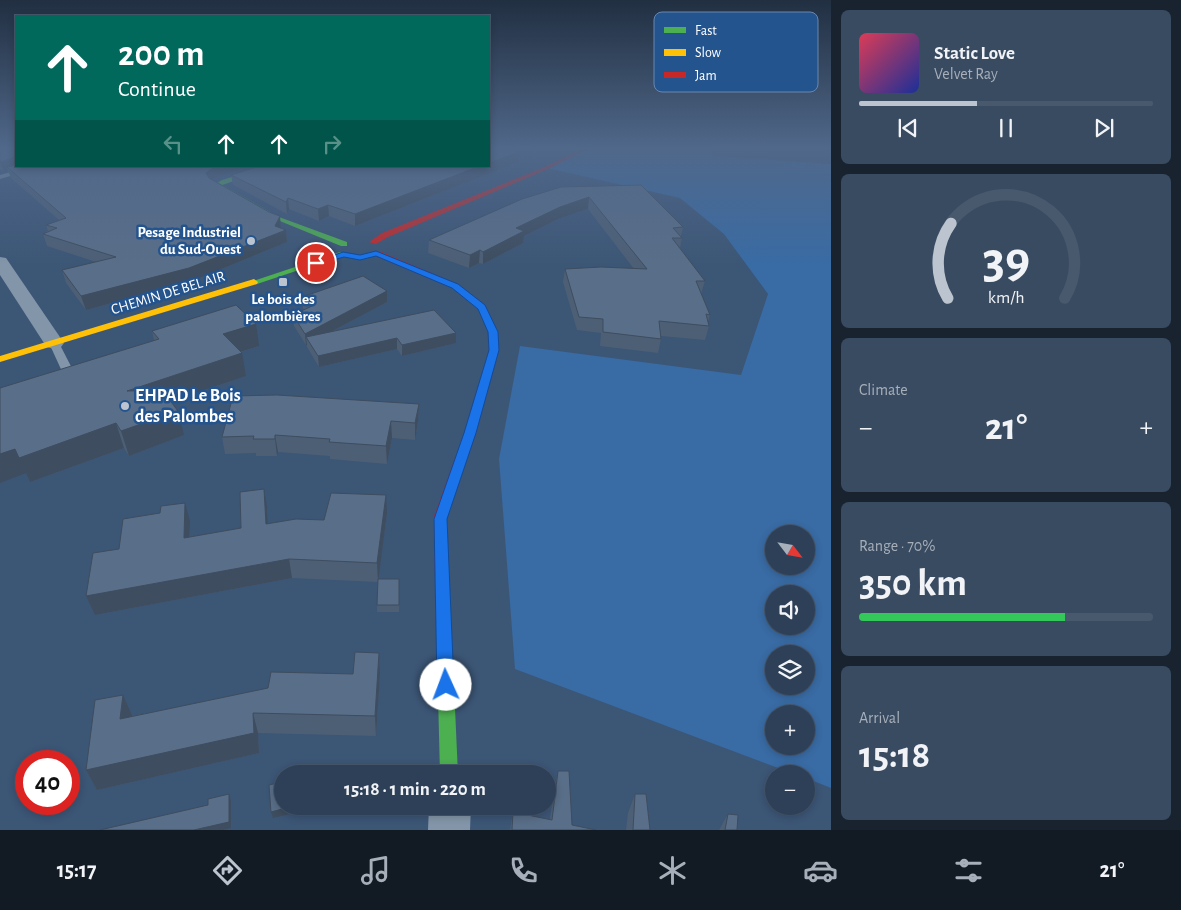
<!DOCTYPE html>
<meta charset="utf-8">
<style>
body{margin:0;font-family:"Alegreya Sans",sans-serif;background:#394b61;color:#f1f3f6;height:100vh;display:flex;flex-direction:column;font-size:19px;white-space:nowrap}
*{box-sizing:border-box;margin:0}
p{font-size:16px;color:#a7afba}
.icon{flex:none;width:28px;height:28px;fill:none;stroke:currentColor;stroke-width:2;stroke-linecap:round;stroke-linejoin:round}
.map{position:relative;flex:1;overflow:hidden}
.drawer{display:flex;flex-direction:column;gap:10px;padding:10px;background:#192330;width:350px}
.drawer>*{flex:none}
.guide{position:absolute;left:15px;top:15px;width:475px;height:152px;border-radius:0px;box-shadow:0 2px 8px #0003,0 0 0 1px #48596e;background:#00695c;color:#fff;overflow:hidden}
.needle{width:32px;rotate:121deg}
.buttons{position:absolute;left:765px;top:525px;display:grid;gap:10px}
.buttons a{display:grid;place-items:center;width:50px;height:50px;border-radius:50%;background:#2d4058;box-shadow:0 2px 8px #0003,0 0 0 1px #48596e;font-size:25px}
.speed{position:absolute;left:15px;top:750px;display:flex;gap:10px;font-size:25px;font-weight:700;text-align:center}
.speed>*{display:grid;place-content:center;width:65px;height:65px;border-radius:50%;background:#2d4058;box-shadow:0 2px 8px #0003,0 0 0 1px #48596e;line-height:1}
.speed .limit{border:8px solid #d22;background:#fff;color:#111}
.pin{position:absolute;display:grid;place-items:center;width:42px;height:42px;color:#fff;margin:-21px;border:2px solid #fff;border-radius:50%;box-shadow:0 1px 5px #0007}
.me{position:absolute;width:55px;margin:-28px;rotate:358deg;stroke-linejoin:round;filter:drop-shadow(0 0 4px #0008)}
.turn{display:flex;align-items:center;gap:18px;height:105px;padding:0 20px;font-size:22px}
.turn .icon{width:65px;height:65px;stroke-width:2.5}
.turn b{display:block;font-size:35px;line-height:42px}
.lanes{display:flex;align-items:center;height:48px;padding:0 20px;background:#0003;justify-content:center;gap:25px;direction:ltr}
.lanes .off{opacity:.35}
.big{font-size:38px;font-weight:700;line-height:1.1}
.drawer .card{flex:1;display:flex;flex-direction:column;justify-content:center;gap:8px;min-width:0;padding:0 18px;border-radius:8px;background:#394b61}
.drawer .dial{align-items:center;gap:0}
.dial svg{height:130px;overflow:visible;fill:none;stroke:#48596e;stroke-width:7;stroke-linecap:round;text-anchor:middle}
.dial text{fill:#f1f3f6;stroke:none}
.song{display:flex;align-items:center;gap:15px}
.cover{width:60px;height:60px;border-radius:8px;background:linear-gradient(135deg,hsl(350 70% 55%),hsl(230 70% 35%))}
.played{height:5px;border-radius:2px;background:linear-gradient(90deg,#bbc4cf 40%,#48596e 40%)}
.keys{display:flex;justify-content:space-around;direction:ltr}
.heat{display:flex;justify-content:space-between;align-items:center;font-size:28px;direction:ltr}
.charge{height:8px;border-radius:4px;background:linear-gradient(90deg,#34c759 70%,#48596e 0)}
.trip{position:absolute;left:274px;top:765px;width:282px;height:50px;border-radius:25px;background:#2d4058;box-shadow:0 2px 8px #0003,0 0 0 1px #48596e;font-weight:700;line-height:50px;text-align:center}
.dock{display:flex;height:80px;justify-content:space-around;align-items:center;background:#121a23;color:#a7afba}
.dock .icon{width:35px;height:35px}
.dock .on{color:#bbc4cf}
.dock b{font-size:22px;color:#f1f3f6}
main{display:flex;flex:1;min-height:0}
.map>svg:first-child{display:block}
</style>
<main>
<div class="map">
<svg width="831" height="830" viewBox="0 0 831 830">
<rect width="100%" height="100%" fill="#3c5676"/>
<path fill="#396ba4" fill-rule="evenodd" d="M585,149H712L714,156L831,164V788L806,778V774H794L515,669L499,459L520,346L741,375L768,294L724,234L680,198L547,168ZM774,534H806V566H774ZM774,594H806V626H774ZM774,654H806V686H774ZM774,714H806V746H774Z"/>
<g fill="none" stroke-linecap="round" stroke-linejoin="round">
<g fill="#8396a9" fill-rule="evenodd">
<polygon points="32,166 44,166 0,179 0,175"/>
<polygon points="54,340 59,343 77,378 75,380 71,381 65,378 49,343"/>
</g>
<g fill="#8396a9" fill-rule="evenodd">
<polygon points="0,257 6,258 64,343 61,347 54,349 47,347 44,343 0,275"/>
<polygon points="429,806 471,806 470,830 428,830"/>
</g>
<g fill="#4caf50" fill-rule="evenodd">
<polygon points="268,166 278,166 222,185 279,217 347,242 347,246 341,246 275,219 214,185 222,180"/>
<polygon points="340,252 347,254 257,284 251,284 250,282"/>
<polygon points="442,570 447,572 449,576 458,774 440,774 435,576 437,572"/>
</g>
<polygon fill="#ffc107" fill-rule="evenodd" points="254,279 258,282 257,284 0,362 0,356"/>
<g fill="#c62828" fill-rule="evenodd">
<polygon points="581,149 588,149 546,170 388,237 376,244 369,242 382,233 542,168"/>
<polygon points="373,251 379,251 458,284 485,305 498,332 499,350 476,433 447,519 449,576 447,580 442,582 437,580 435,576 433,519 464,433 489,350 488,332 478,308 452,288 373,255"/>
</g>
</g>
<g fill="#4d5f75">
<polygon points="0,149 16,166 218,176 212,180 281,228 286,230 287,242 192,281 86,310 66,283 62,270 96,262 47,246 43,234 48,231 46,225 59,220 11,178 8,171 4,172 0,169"/>
<polygon points="489,149 540,149 518,157 518,162 355,226 329,216 319,221 289,209 287,214 233,185 231,175 489,166"/>
<polygon points="561,187 683,227 681,236 682,238 680,248 705,281 701,294 710,315 708,321 709,326 705,340 661,336 661,339 658,353 600,346 601,333 577,330 563,282 565,269 634,269 588,209 558,219 524,236 523,243 483,264 479,263 469,268 428,253 429,240"/>
<polygon points="302,297 387,302 333,331 456,333 456,343 402,356 397,349 319,367 307,347 307,345 306,345 294,326 293,315 304,310 303,308"/>
<polygon points="152,331 259,346 241,352 246,376 171,402 184,435 129,456 124,448 30,482 26,473 154,340"/>
<polygon points="419,404 418,421 415,440 392,438 387,464 330,459 330,456 278,452 277,456 256,456 256,453 225,454 222,437"/>
<polygon points="267,507 268,524 324,520 387,513 378,579 399,579 399,612 377,612 378,582 292,578 95,615 86,596 119,549 190,521 190,537 241,528"/>
<polygon points="379,653 380,673 376,736 258,733 259,753 97,790 86,770 123,695 132,715 131,716 353,674"/>
<polygon points="558,771 572,825 596,830 510,830 513,812 550,820 554,790"/>
<polygon points="635,794 650,830 626,830 628,813"/>
<polygon points="728,814 737,830 719,830"/>
</g>
<g fill="#3e4d5f">
<polygon points="515,149 540,149 518,157 518,162 355,226 355,214 480,166 489,166 489,163 511,150"/>
<polygon points="16,157 16,166 7,167 8,171 4,172 0,162"/>
<polygon points="216,166 251,166 218,176 208,183 206,173"/>
<polygon points="589,197 588,209 558,219 524,236 523,243 483,264 483,252 516,228 560,207"/>
<polygon points="288,198 289,209 287,214 286,202"/>
<polygon points="328,205 329,216 319,221 318,209"/>
<polygon points="280,216 281,228 279,233 286,230 287,242 192,281 86,310 81,296 275,226"/>
<polygon points="480,250 479,263 469,268 470,255"/>
<polygon points="387,291 387,302 310,343 306,337 307,345 306,345 305,334"/>
<polygon points="256,324 259,346 227,356 223,334"/>
<polygon points="456,333 456,343 402,356 402,345"/>
<polygon points="397,338 397,349 319,367 318,356"/>
<polygon points="242,353 246,376 134,414 127,391"/>
<polygon points="419,404 418,421 415,440 415,423"/>
<polygon points="178,411 184,435 129,456 121,431"/>
<polygon points="391,421 392,438 387,464 386,446"/>
<polygon points="116,423 124,448 30,482 26,473 0,483 0,454 15,449"/>
<polygon points="275,435 278,452 277,456 275,439"/>
<polygon points="264,489 267,507 269,543 266,524"/>
<polygon points="386,495 387,513 378,582 377,563"/>
<polygon points="185,503 190,521 189,557 184,538"/>
<polygon points="289,559 292,578 95,615 86,596"/>
<polygon points="379,653 380,673 376,736 375,716"/>
<polygon points="123,695 132,715 129,738 120,719"/>
<polygon points="253,713 258,733 259,753 97,790 86,770"/>
<polygon points="229,794 231,801 231,828 223,830 194,830"/>
<polygon points="293,806 306,806 306,810 273,818 271,812"/>
</g>
<g fill="#596e88" stroke="#3e4d5f">
<polygon points="0,149 16,149 16,157 0,162"/>
<polygon points="489,149 515,149 511,150 518,152 489,163"/>
<polygon points="16,165 16,166 216,166 206,173 209,178 269,212 280,216 275,226 286,230 189,268 81,296 62,270 116,257 43,234 57,228 46,225 66,218 7,167"/>
<polygon points="260,166 480,166 355,214 328,205 318,209 288,198 286,202 231,175"/>
<polygon points="641,185 683,227 673,228 682,238 672,238 705,281 696,281 710,315 706,314 709,326 659,321 661,339 603,332 603,319 579,317 565,269 601,267 647,269 589,197 560,207 516,228 524,231 483,252 480,250 470,255 429,240 522,199 561,187"/>
<polygon points="363,276 387,291 305,334 293,315 314,305 302,297"/>
<polygon points="236,305 256,324 223,334 242,353 127,391 162,390 178,411 121,431 116,423 19,458 15,449 0,454 0,388 159,339 152,331"/>
<polygon points="434,310 456,333 402,345 397,338 318,356 306,337"/>
<polygon points="277,395 419,404 415,423 391,421 386,446 329,442 330,439 275,435 275,439 253,439 254,436 222,437 233,396"/>
<polygon points="264,489 266,524 296,519 324,520 331,493 386,495 377,563 289,559 86,596 93,553 119,549 123,519 160,513 161,506 185,503 184,538 241,528 240,492"/>
<polygon points="378,579 399,579 399,605 377,605"/>
<polygon points="355,652 379,653 375,716 253,713 254,733 86,770 95,700 123,695 120,719 268,688 271,672 353,674"/>
<polygon points="558,771 569,771 572,825 596,830 512,830 513,812 552,820"/>
<polygon points="282,782 282,806 293,806 271,812 269,785"/>
<polygon points="229,794 229,822 194,830 100,830 208,805 208,799"/>
<polygon points="635,794 646,794 650,830 633,830"/>
<polygon points="728,814 738,815 737,830 725,830"/>
</g>
<linearGradient id="sky" x2="0" y2="1"><stop stop-color="#212f41"/><stop offset="0.56" stop-color="#50688a"/><stop offset="1" stop-color="#50688a" stop-opacity="0"/></linearGradient>
<rect width="831" height="265" fill="url(#sky)"/>
<polygon fill="#1a73e8" stroke="#114b97" points="376,251 458,284 485,305 498,332 499,350 476,433 447,519 454,685 452,690 446,693 440,690 437,685 434,519 464,433 489,350 488,332 478,309 452,288 376,256 360,260 344,257 316,265 312,263 343,252 360,255"/>
<g fill="#bbc4cf" stroke="#24548e" stroke-width="2">
<circle cx="251" cy="241" r="5"/>
<rect x="278" y="277" width="10" height="10" rx="2.5"/>
<circle cx="125" cy="406" r="5"/>
</g>
<g text-anchor="middle" dominant-baseline="central" stroke-width="5" stroke-linejoin="round" paint-order="stroke">
<g font-size="15" font-weight="bold" fill="#fff" stroke="#24548e" text-anchor="end">
<text x="241" y="232">Pesage Industriel<tspan x="241" dy="17">du Sud-Ouest</tspan></text>
<text x="283" y="299" text-anchor="middle">Le bois des<tspan x="283" dy="17">palombières</tspan></text>
</g>
<g font-size="15" fill="#fff" stroke="#24548e">
<text transform="translate(168 293) rotate(-17)">CHEMIN DE BEL AIR</text>
</g>
<g font-size="18" font-weight="bold" fill="#fff" stroke="#24548e" text-anchor="start">
<text x="135" y="396">EHPAD Le Bois<tspan x="135" dy="21">des Palombes</tspan></text>
</g>
</g>
<rect x="654" y="12" width="164" height="80" rx="8" fill="#24548e" stroke="#6687b0" stroke-width="1"/>
<rect x="664" y="27" width="22" height="6" fill="#4caf50"/>
<rect x="664" y="49" width="22" height="7" fill="#ffc107"/>
<rect x="664" y="72" width="22" height="6" fill="#c62828"/>
<g font-size="14" fill="#fff">
<text x="695" y="35">Fast</text>
<text x="695" y="57">Slow</text>
<text x="695" y="80">Jam</text>
</g>
</svg>
<div class="buttons">
<a><svg class="needle" viewBox="-14 -14 28 28"><path d="M0-13l5 13h-10z" fill="#e53935"/><path d="M0 13l5-13h-10z" fill="#a7afba"/></svg></a>
<a><svg class="icon" aria-label="sound" viewBox="0 0 24 24"><path d="M4 9h4l5-4v14l-5-4H4zM17 9q2 3 0 6"/></svg></a>
<a><svg class="icon" aria-label="layers" viewBox="0 0 24 24"><path d="M12 4l9 5-9 5-9-5zM3 14l9 5 9-5"/></svg></a>
<a>+</a>
<a>−</a>
</div>
<div class="speed"><div class="limit">40</div></div>
<div class="pin" style="left:316px;top:263px;background:#d93025"><svg class="icon" aria-label="arrive" viewBox="0 0 24 24"><path d="M6 21V4h12l-3 4 3 4H6"/></svg></div>
<svg class="me" style="left:446px;top:685px" viewBox="-20 -20 40 40"><circle r="19" fill="#fff"/><path d="M0-13L10 11 0 6-10 11z" fill="#1a73e8"/></svg>
<div class="trip">15:18 · 1 min · 220 m</div>
<div class="guide">
<div class="turn"><svg class="icon" aria-label="ahead" viewBox="0 0 24 24"><path d="M12 20V5M6 11l6-6 6 6"/></svg><div><b>200 m</b>Continue</div></div>
<div class="lanes"><svg class="icon off" aria-label="left" viewBox="0 0 24 24"><path d="M17 20v-9H6M10 6l-5 5 5 5"/></svg><svg class="icon" aria-label="ahead" viewBox="0 0 24 24"><path d="M12 20V5M6 11l6-6 6 6"/></svg><svg class="icon" aria-label="ahead" viewBox="0 0 24 24"><path d="M12 20V5M6 11l6-6 6 6"/></svg><svg class="icon off" aria-label="right" viewBox="0 0 24 24"><path d="M7 20v-9h11M14 6l5 5-5 5"/></svg></div>
</div>
</div>
<section class="drawer">
<div class="card">
<div class="song"><i class="cover"></i><div><b>Static Love</b><p>Velvet Ray</p></div></div>
<div class="played"></div>
<div class="keys"><svg class="icon" aria-label="previous" viewBox="0 0 24 24"><path d="M18 5L8 12l10 7zM5 5v14"/></svg><svg class="icon" aria-label="pause" viewBox="0 0 24 24"><path d="M8 5v14M16 5v14"/></svg><svg class="icon" aria-label="next" viewBox="0 0 24 24"><path d="M6 5l10 7-10 7zM19 5v14"/></svg></div>
</div>
<div class="card dial"><svg viewBox="0 0 100 80">
<path d="M14 69A42 42 0 1 1 86 69"/>
<path d="M14 69A42 42 0 0 1 16 23" stroke="#bbc4cf"/>
<text x="50" y="56" font-size="32" font-weight="700">39</text>
<text x="50" y="72" font-size="11">km/h</text>
</svg></div>
<div class="card"><p>Climate</p>
<div class="heat"><a>−</a><b class="big">21°</b><a>+</a></div>
</div>
<div class="card"><p>Range · 70%</p><b class="big">350 km</b><div class="charge"></div></div>
<div class="card"><p>Arrival</p><b class="big">15:18</b></div>
</section>
</main>
<nav class="dock">
<b>15:17</b>
<svg class="icon on" aria-label="directions" viewBox="0 0 24 24"><path d="M12 3l9 9-9 9-9-9zM9 14v-3h6M13 9l2 2-2 2"/></svg>
<svg class="icon" aria-label="music" viewBox="0 0 24 24"><path d="M9 18V5l10-2v13"/><circle cx="6" cy="18" r="3"/><circle cx="16" cy="16" r="3"/></svg>
<svg class="icon" aria-label="phone" viewBox="0 0 24 24"><path d="M5 4h4l2 5-3 2q2 4 5 5l2-3 5 2v4C11 20 4 13 5 4z"/></svg>
<svg class="icon" aria-label="climate" viewBox="0 0 24 24"><path d="M12 3v18M4 7l16 10M4 17L20 7"/></svg>
<svg class="icon" aria-label="car" viewBox="0 0 24 24"><path d="M5 17H2v-5l4-1 3-4h7l3 4 3 1v5h-3M9 17h6M6 11h13"/><circle cx="7" cy="17" r="2"/><circle cx="17" cy="17" r="2"/></svg>
<svg class="icon" aria-label="filters" viewBox="0 0 24 24"><path d="M4 7h16M4 17h16"/><circle cx="9" cy="7" r="2"/><circle cx="15" cy="17" r="2"/></svg>
<b>21°</b>
</nav>
